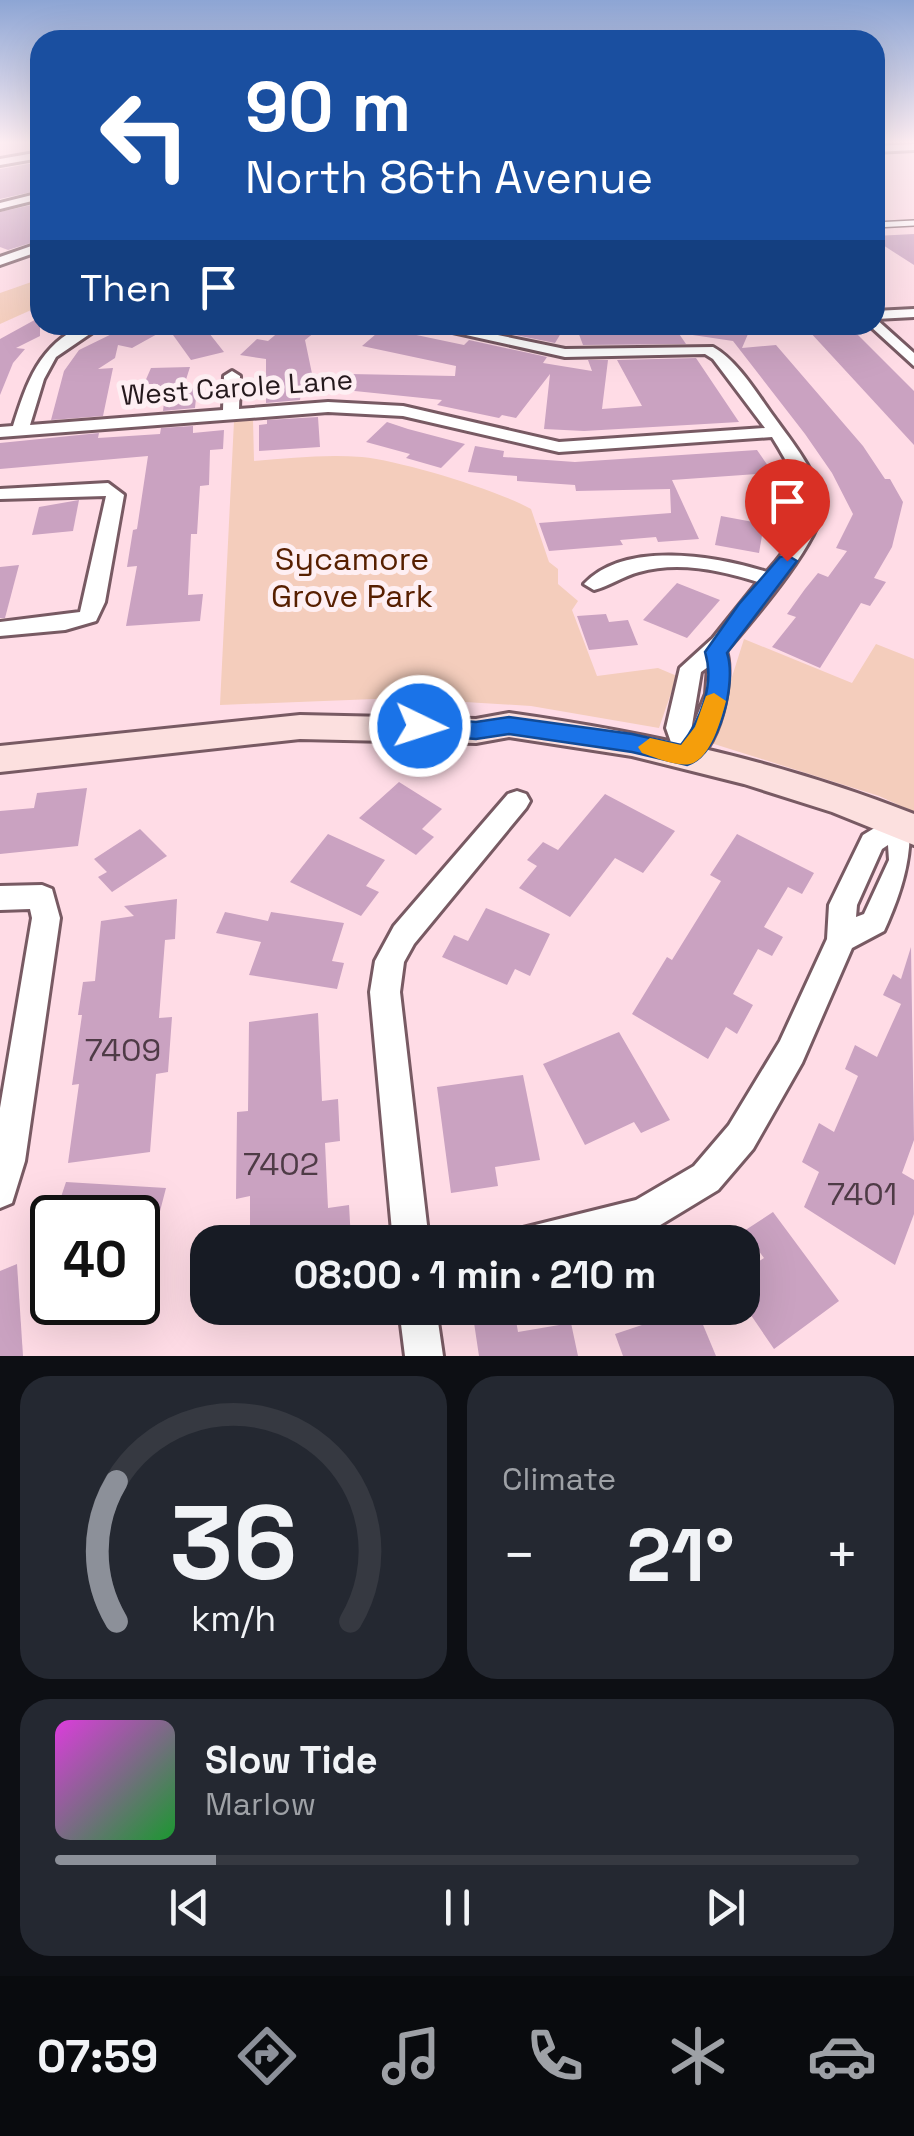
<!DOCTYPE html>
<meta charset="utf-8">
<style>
body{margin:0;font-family:"Space Grotesk",sans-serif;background:#242831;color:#f1f3f6;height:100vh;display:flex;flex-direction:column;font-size:38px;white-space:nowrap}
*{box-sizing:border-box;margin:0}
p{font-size:32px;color:#9ea1a6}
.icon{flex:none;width:55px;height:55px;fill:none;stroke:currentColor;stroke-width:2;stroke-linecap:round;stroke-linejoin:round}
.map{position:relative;height:1356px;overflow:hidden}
.side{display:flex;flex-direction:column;gap:20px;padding:20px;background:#0d0f14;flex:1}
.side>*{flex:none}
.top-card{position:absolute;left:30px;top:30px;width:855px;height:305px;border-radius:30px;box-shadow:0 10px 40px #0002;background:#1a4fa0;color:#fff;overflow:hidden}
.speed{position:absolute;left:30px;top:1195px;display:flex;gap:20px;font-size:50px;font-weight:700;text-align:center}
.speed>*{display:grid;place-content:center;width:130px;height:130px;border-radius:50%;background:#171b24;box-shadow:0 10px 40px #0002;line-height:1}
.speed .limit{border:5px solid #111;border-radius:15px;background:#fff;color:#111}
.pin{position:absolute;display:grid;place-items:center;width:85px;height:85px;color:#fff;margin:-102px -42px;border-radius:50% 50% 50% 0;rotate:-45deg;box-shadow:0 0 10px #0007}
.pin .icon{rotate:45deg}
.me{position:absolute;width:110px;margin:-55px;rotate:94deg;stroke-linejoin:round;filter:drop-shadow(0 0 8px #0008)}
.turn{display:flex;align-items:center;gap:35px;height:210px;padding:0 50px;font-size:45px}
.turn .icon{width:130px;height:130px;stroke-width:2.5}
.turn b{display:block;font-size:70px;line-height:85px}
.then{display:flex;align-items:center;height:95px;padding:0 50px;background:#0003;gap:20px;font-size:38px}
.big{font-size:75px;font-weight:700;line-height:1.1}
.side .widget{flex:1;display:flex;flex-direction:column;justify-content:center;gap:15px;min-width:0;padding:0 35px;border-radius:30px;background:#242831}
.side .dial{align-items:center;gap:0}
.dial svg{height:260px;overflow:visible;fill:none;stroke:#363941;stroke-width:7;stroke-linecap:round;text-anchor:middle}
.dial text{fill:#f1f3f6;stroke:none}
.song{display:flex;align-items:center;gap:30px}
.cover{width:120px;height:120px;border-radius:15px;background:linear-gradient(135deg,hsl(300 70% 55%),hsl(130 70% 35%))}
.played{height:10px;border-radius:5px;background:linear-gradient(90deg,#8c9099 20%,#363941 20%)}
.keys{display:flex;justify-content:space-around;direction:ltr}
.heat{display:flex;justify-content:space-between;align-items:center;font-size:55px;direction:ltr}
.side .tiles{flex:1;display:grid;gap:20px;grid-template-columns:1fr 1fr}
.widget:last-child{grid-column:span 2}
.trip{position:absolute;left:190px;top:1225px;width:570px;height:100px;border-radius:30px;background:#171b24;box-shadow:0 10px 40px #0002;font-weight:700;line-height:100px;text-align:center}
.dock{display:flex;height:160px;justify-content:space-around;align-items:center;background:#090b0e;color:#9ea1a6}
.dock .icon{width:70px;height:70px}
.dock .active{color:#8c9099}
.dock b{font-size:45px;color:#f1f3f6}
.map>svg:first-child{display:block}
</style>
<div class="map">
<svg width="914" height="1356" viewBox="0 0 914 1356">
<rect width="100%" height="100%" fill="#ffdce6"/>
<g fill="#f4cdbc">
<polygon points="40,279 40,306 0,324 0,293"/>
<path d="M253,419L254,461C290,458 326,454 362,457C402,461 497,490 531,509L549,562L558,569V584L578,601L572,610L597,676L658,668L677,676L659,728L531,706L400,698L220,705L234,421Z"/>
<polygon points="744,639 852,683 876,644 914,659 914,812 879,796 711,743"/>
</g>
<g fill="#caa2c1">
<polygon points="40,162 40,190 0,199 0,169"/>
<polygon points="40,203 40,240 8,250 0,247 0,212"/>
<polygon points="914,234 914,265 875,240 875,236"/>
<polygon points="40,317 40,336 16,348 25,349 13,363 0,395 0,339"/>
<polygon points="151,325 195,325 209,333 224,352 191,360 168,328 132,348 118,345 115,358 98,369 113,368 103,416 51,420 64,371 79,350 126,327 136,330"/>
<polygon points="287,325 324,325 305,340 315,388 302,386 300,400 266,403 266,359 240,355 257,339 268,341"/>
<polygon points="483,325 566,325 555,343 480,328"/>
<polygon points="642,325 673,325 686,344 583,345 577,329"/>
<polygon points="686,325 751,327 742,348 776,345 863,446 885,479 890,479 903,502 892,547 874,578 886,582 870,606 861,603 820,668 772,647 796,617 787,614 805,589 818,573 828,577 847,551 836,548 853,514 832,473 805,434 733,341 686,334"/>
<polygon points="383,328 464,345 469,340 547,357 543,363 592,371 588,360 608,360 602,409 642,406 617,360 696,358 739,422 584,431 544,429 550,374 516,418 502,415 499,418 437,405 442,400 345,390 349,374 455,376 456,366 362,346"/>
<polygon points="852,329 914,391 914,445 809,331"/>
<polygon points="190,367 183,389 197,388 195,408 163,411 164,402 155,403 158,384 144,384 151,368"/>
<polygon points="318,417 320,447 259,451 259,425 267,424 267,420"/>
<polygon points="387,422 408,429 465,444 441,468 406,458 410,454 366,442"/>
<polygon points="193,426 193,433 224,430 223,449 210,450 209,485 200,486 197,534 191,534 188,595 203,594 200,621 126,626 137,566 127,567 133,530 137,529 148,456 0,469 0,443 99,433 98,438 160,434 161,428"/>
<polygon points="475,446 504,451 503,457 575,462 757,450 773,473 672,480 699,539 658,542 656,537 620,540 623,545 549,551 539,523 671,513 670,489 576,491 575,485 517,481 517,476 468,472"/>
<polygon points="79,500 73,531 32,535 39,507"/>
<polygon points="721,516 764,524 759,553 715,545"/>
<polygon points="19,565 5,618 0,618 0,567"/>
<polygon points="677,583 720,600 687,638 643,620"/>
<polygon points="606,614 609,622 628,620 638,645 589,650 577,616"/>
<polygon points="399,782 442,809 422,829 434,837 416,855 359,818"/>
<polygon points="87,788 78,846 0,854 0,811 34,808 37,793"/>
<polygon points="605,794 675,831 643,873 615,858 570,917 519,888 537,866 527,860 543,842 558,850"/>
<polygon points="140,829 167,856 112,892 98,877 107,872 94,859"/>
<polygon points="328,834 385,860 366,886 379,892 361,916 290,882"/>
<polygon points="737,834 814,873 802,894 788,887 764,927 783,937 772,956 758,949 733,994 753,1005 737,1034 726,1027 708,1059 632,1014 667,957 672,960 721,881 710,875"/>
<polygon points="177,899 175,939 165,940 159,1018 172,1017 168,1072 156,1074 150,1152 68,1163 79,1084 72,1085 82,1015 78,1015 83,982 95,981 101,921 134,916 124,906"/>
<polygon points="486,908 550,934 530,976 515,969 507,985 442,957 454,935 468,941"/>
<polygon points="225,912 268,921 271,912 344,923 332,961 344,963 337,989 249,975 261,942 216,933"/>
<polygon points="911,947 914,1140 902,1173 914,1180 914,1214 895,1265 804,1207 819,1172 802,1162 819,1123 834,1132 858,1076 845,1069 855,1045 877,1057 901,1004 883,995 893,974 901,979"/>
<polygon points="318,1013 322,1101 338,1099 340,1141 325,1143 328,1208 349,1205 351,1240 250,1242 250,1196 236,1199 237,1112 248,1111 249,1022"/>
<polygon points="619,1032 670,1120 641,1133 634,1122 585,1145 543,1064"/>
<polygon points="523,1075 540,1160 495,1167 498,1186 451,1193 437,1087"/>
<polygon points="66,1182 166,1188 143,1277 138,1276 138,1218 54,1218"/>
<polygon points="773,1212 839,1301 774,1349 742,1302 742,1272 764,1258 744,1231"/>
<polygon points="17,1264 23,1356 0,1356 0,1271"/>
<polygon points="659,1308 696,1308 716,1356 623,1356 615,1334 663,1318"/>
<polygon points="514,1309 518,1332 571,1323 578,1356 479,1356 473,1316"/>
</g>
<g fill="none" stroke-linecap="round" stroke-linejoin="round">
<defs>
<polyline id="lane" points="875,225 914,223"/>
<g id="street">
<polygon points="914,144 914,150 875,152 875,146"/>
<polygon points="40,152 40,158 0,165 0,159"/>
<polygon points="40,193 40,199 0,209 0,203"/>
<polygon points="40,243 40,251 0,265 0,257"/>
<polygon points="914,309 914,317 876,319 914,353 914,366 869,325 875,325 875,311"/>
<path d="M84,325H103L56,357L44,379L30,425L223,410L224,376L232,371L240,376L239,409L328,402L403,406L559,442L765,428L713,359L705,354L565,357L421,325H449L565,349L713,347C738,361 757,394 774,417C792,442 818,473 822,505C825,537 749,624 726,651C736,681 715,774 678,762L666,728L680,668L713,638L758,582C720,570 678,561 639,572C623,576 610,586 594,590L584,584C625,540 716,556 767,572C815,519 808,495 772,437L559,452L403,416L328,412L0,437V427L13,426C27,382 39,345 84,325ZM708,667L706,694L691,731L701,672Z"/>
<polygon points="108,483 124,495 105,602 96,621 65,630 0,636 0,622 80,612 106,496 0,499 0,489"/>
<polygon points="517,791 526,794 530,801 526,808 414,944 404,962 400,992 429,1242 393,1242 370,992 375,961 394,926 508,794"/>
<path d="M899,813L908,816C914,851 902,890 888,922L884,931L852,948L802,1063L753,1149L718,1190L657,1227L616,1242H514L519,1229L636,1200L694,1166L729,1125L780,1041L827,939L829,905L863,835ZM888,845L889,860L864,914L856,917L857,905L882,849Z"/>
<polygon points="42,885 52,889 60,918 25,1161 12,1203 0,1208 0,1108 32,918 30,909 0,910 0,886"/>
<polygon points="399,1308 436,1308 443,1356 405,1356"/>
</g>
<path id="secondary" d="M509,713C650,733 782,762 914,814V845L832,812L744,784L632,756L509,737L476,743L300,739L0,772V746L300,715L476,719Z"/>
</defs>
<use href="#lane" stroke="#785a63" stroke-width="8"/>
<use href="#street" stroke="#785a63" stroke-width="6"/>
<use href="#secondary" stroke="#785a63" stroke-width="6"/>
<use href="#lane" stroke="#fff" stroke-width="5"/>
<use href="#street" fill="#fff" fill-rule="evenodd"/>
<use href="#secondary" fill="#fce0df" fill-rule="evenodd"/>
</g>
<linearGradient id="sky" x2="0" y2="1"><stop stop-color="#8da5d4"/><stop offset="0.43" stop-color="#ffeff4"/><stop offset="1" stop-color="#ffeff4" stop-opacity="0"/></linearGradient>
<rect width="914" height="331" fill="url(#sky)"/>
<path fill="#1a73e8" stroke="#114b97" stroke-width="2.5" d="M787,555L797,561L727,653C737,681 720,755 687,765L632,752L509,734L476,739L420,735L409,726L420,718L476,722L509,717L632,734L681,745C701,720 715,684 705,652L739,604L780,557Z"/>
<path fill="#f59e0b" d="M714,693L726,701C721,719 711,759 690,764C677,767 654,757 642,753L638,747L650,738L681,745L695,727L706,696Z"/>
<g text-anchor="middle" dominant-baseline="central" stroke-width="10" stroke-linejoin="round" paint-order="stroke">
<g font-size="28" fill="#25191d" stroke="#feeff3">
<text transform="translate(237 387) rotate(-4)">West Carole Lane</text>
</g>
<g font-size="32" fill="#571f00" stroke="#feeff3">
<text x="352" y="559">Sycamore<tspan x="352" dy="37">Grove Park</tspan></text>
</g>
<g font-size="32" fill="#4e3b46">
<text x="123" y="1050">7409</text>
<text x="281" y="1164">7402</text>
<text x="862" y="1194">7401</text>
</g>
</g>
</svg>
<div class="speed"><div class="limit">40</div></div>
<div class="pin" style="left:787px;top:561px;background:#d93025"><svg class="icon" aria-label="arrive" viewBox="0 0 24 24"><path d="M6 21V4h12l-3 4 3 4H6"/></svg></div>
<svg class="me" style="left:420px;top:726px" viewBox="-20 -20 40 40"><circle r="17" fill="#1a73e8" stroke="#fff" stroke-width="3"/><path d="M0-11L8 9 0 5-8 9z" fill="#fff"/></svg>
<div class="trip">08:00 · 1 min · 210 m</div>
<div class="top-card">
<div class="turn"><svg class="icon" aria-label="left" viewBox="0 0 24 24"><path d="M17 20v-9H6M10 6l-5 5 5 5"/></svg><div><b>90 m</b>North 86th Avenue</div></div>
<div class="then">Then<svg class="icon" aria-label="arrive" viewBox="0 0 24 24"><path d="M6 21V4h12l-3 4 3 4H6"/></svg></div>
</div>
</div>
<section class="side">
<div class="tiles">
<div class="widget dial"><svg viewBox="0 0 100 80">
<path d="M14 69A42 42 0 1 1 86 69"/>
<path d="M14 69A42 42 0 0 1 14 26" stroke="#8c9099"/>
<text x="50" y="56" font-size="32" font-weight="700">36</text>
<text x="50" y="72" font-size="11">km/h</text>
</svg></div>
<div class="widget"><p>Climate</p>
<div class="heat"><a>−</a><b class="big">21°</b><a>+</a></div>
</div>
<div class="widget">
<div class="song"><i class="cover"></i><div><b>Slow Tide</b><p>Marlow</p></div></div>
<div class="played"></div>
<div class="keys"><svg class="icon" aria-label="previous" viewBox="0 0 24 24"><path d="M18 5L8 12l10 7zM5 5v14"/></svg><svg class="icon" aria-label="pause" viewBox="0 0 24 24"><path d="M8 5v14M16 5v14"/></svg><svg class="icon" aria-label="next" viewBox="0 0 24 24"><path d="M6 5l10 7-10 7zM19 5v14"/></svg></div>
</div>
</div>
</section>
<nav class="dock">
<b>07:59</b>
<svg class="icon active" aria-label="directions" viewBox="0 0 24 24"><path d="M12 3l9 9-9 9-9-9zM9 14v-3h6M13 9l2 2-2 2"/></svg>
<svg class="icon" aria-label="music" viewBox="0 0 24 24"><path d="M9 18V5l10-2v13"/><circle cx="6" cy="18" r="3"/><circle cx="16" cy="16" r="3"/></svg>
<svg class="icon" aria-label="phone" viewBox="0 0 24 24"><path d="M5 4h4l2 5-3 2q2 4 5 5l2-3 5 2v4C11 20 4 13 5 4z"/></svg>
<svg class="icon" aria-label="climate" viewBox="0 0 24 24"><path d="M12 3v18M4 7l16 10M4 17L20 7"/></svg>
<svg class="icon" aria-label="car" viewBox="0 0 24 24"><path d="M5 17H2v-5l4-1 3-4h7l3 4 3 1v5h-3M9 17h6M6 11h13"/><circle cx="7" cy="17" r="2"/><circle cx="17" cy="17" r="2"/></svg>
</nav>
